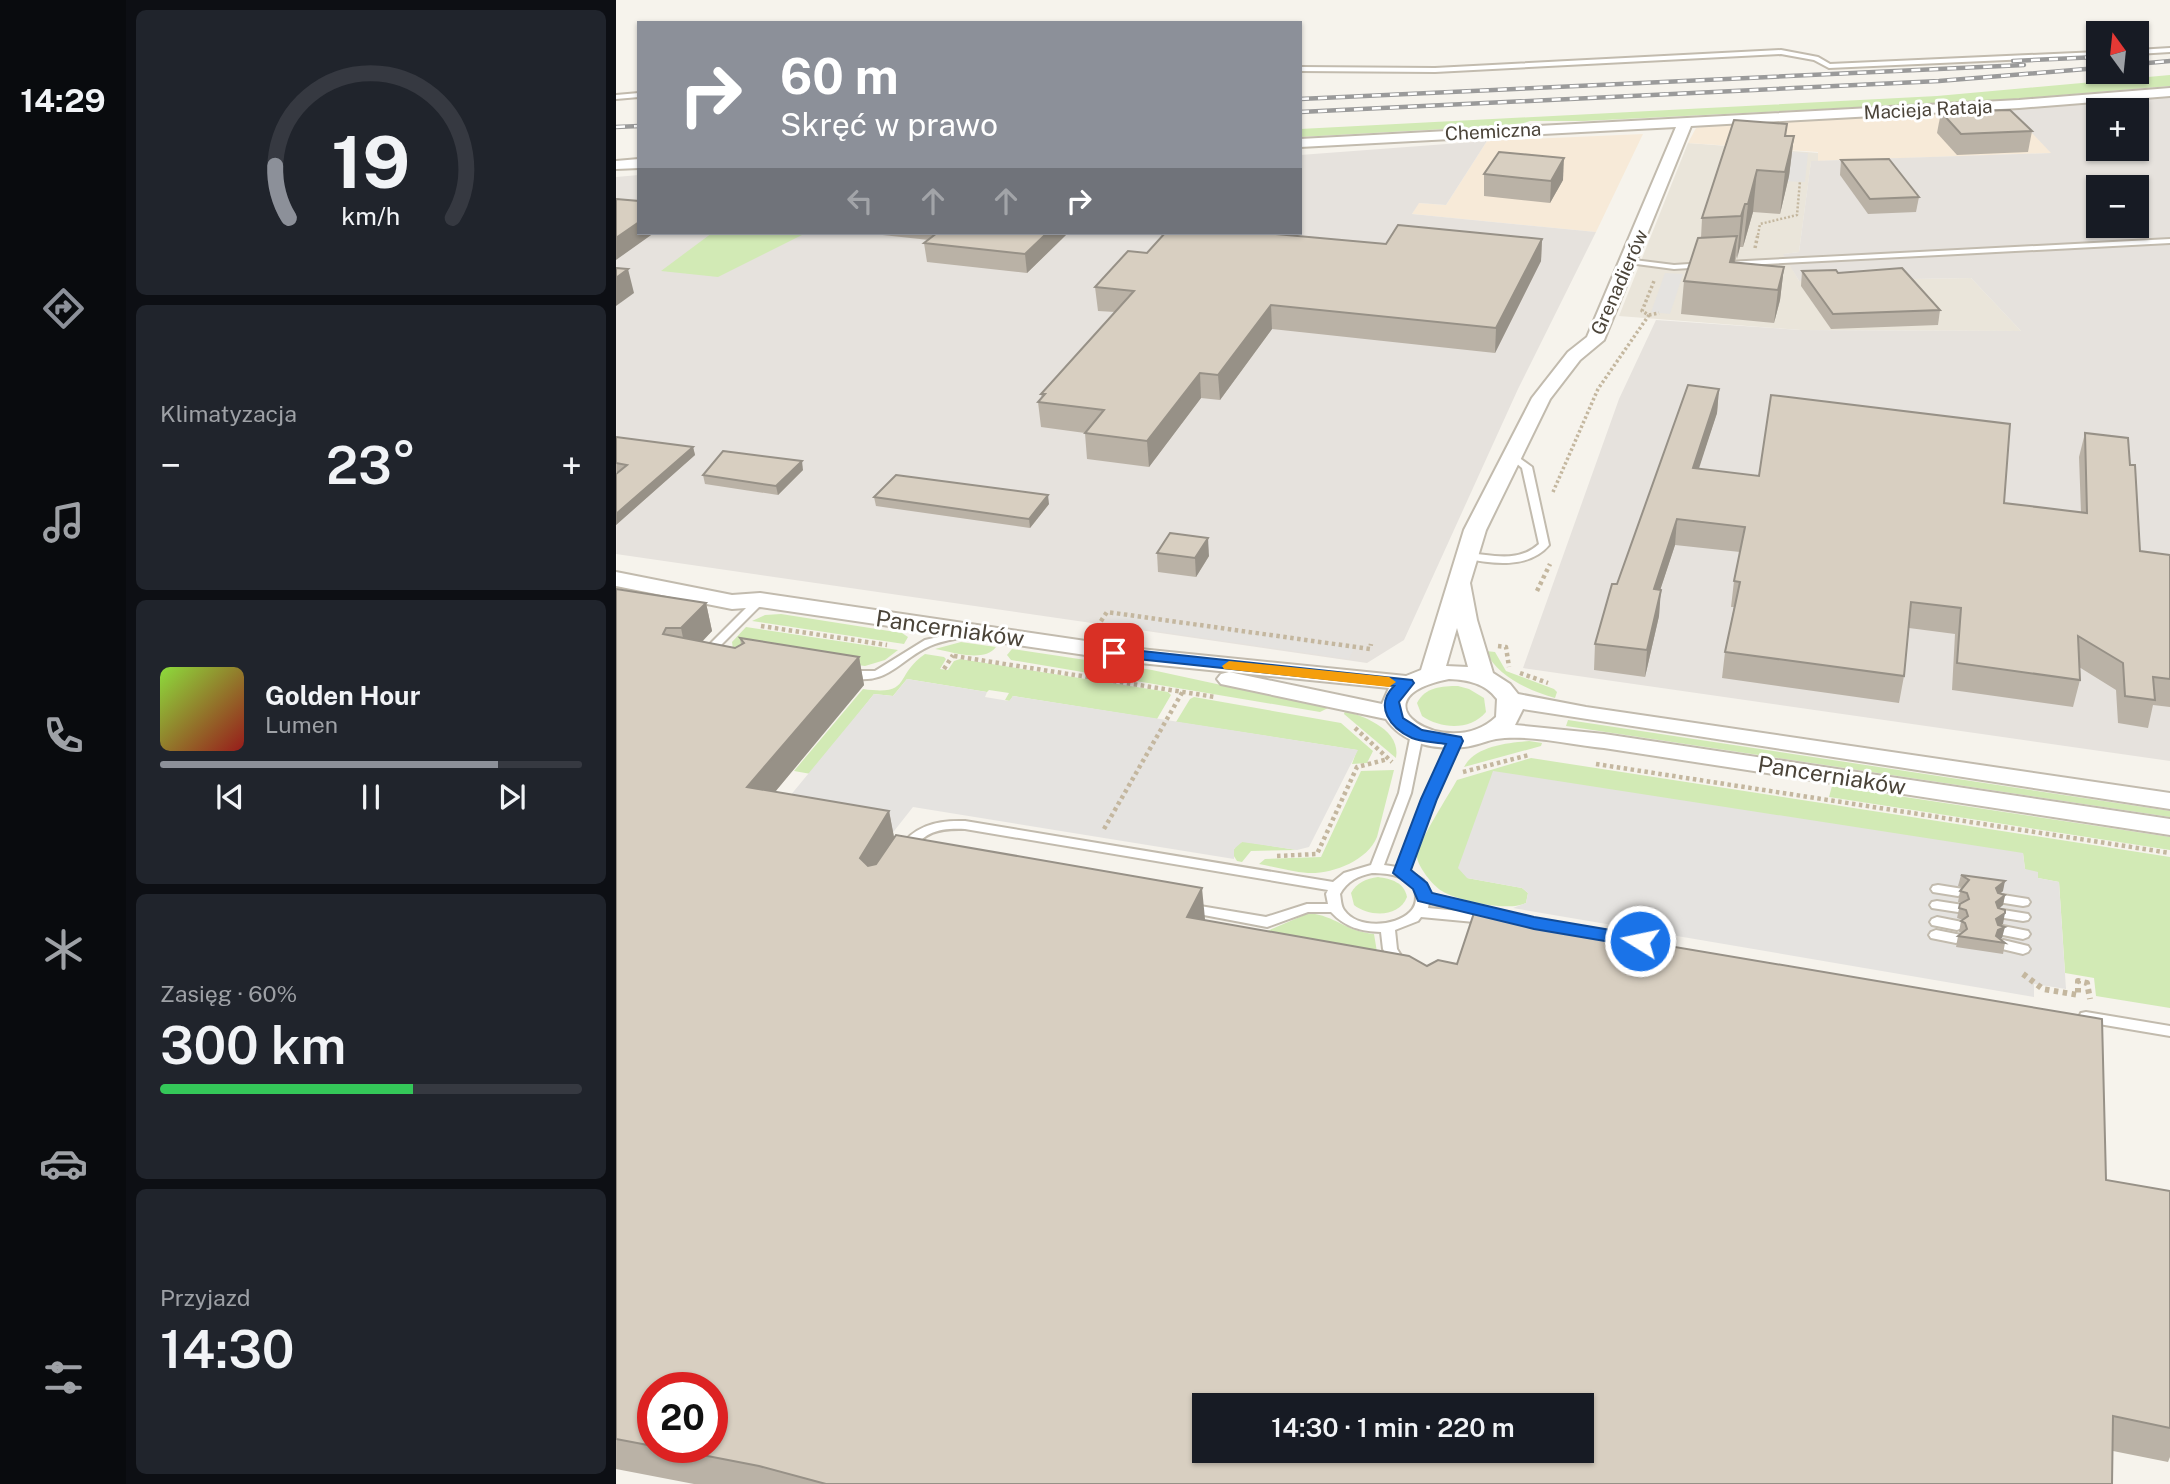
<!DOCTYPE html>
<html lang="pl">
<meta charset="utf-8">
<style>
body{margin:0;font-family:"Public Sans",sans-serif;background:#20242c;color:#f1f3f6;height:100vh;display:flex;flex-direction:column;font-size:26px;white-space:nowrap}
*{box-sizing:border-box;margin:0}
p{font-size:23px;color:#9ea1a6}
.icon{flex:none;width:38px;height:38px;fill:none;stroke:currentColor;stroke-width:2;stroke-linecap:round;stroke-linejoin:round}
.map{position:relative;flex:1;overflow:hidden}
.details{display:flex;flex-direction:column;gap:10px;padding:10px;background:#0d0f14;width:490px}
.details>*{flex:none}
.banner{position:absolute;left:21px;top:21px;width:665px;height:214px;border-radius:0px;box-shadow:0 2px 5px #0004;background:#8c9099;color:#fff;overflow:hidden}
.needle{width:46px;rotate:345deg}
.controls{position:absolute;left:1470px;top:21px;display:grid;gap:14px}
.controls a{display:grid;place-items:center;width:63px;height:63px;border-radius:0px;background:#171b24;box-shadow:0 2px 5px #0004;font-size:35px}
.speed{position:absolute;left:21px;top:1372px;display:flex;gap:14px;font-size:35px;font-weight:700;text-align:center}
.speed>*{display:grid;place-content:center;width:91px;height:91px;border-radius:50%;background:#171b24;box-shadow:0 2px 5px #0004;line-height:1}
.speed .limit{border:10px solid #d22;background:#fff;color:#111}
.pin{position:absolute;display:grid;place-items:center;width:60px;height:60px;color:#fff;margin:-30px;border-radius:14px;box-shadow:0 4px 10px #0006}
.me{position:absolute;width:77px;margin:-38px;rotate:280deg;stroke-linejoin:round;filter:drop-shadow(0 0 5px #0008)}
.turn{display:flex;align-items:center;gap:24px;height:147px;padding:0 28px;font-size:32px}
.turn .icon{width:91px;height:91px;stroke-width:2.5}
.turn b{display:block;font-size:49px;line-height:60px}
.lanes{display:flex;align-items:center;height:66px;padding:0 28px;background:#0003;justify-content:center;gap:35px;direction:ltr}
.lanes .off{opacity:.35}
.big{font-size:52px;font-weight:600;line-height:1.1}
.details .tile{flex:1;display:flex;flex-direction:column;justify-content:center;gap:10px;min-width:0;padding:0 24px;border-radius:10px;background:#20242c}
.details .dial{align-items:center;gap:0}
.dial svg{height:182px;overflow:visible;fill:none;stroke:#363941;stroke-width:7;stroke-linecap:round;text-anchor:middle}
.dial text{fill:#f1f3f6;stroke:none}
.song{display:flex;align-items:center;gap:21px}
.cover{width:84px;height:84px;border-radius:10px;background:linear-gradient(135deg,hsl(90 70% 55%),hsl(0 70% 35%))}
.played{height:7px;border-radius:4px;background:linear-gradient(90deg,#8c9099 80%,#363941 80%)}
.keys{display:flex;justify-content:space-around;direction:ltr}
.heat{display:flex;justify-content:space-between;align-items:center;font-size:38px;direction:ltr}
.charge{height:10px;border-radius:5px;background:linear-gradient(90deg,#34c759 60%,#363941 0)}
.trip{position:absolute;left:576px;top:1393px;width:402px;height:70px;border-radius:0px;background:#171b24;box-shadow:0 2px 5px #0004;font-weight:600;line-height:70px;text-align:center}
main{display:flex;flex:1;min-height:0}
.tabs{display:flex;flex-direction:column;width:126px;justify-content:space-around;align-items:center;background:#090b0e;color:#9ea1a6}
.tabs .icon{width:49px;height:49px}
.tabs .active{color:#8c9099}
.tabs b{font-size:32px;color:#f1f3f6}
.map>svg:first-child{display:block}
</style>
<main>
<nav class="tabs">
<b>14:29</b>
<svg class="icon active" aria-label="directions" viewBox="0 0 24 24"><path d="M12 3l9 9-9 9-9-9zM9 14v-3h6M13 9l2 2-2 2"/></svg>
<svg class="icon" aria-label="music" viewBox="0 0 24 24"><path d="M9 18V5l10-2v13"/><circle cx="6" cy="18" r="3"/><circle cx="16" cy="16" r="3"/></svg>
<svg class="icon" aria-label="phone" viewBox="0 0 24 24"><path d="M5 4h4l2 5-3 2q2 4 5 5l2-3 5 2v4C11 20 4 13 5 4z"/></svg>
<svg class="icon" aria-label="climate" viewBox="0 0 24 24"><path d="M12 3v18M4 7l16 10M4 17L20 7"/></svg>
<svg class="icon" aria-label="car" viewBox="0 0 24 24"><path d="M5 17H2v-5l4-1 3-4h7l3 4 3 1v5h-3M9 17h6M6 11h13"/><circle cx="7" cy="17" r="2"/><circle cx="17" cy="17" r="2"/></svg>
<svg class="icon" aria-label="filters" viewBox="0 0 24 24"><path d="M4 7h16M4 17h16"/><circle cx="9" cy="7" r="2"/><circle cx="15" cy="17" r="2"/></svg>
</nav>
<section class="details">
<div class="tile dial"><svg viewBox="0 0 100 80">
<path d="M14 69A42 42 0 1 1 86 69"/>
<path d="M14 69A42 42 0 0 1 8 46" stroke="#8c9099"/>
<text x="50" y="56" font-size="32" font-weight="700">19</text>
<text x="50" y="72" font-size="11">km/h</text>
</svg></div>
<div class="tile"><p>Klimatyzacja</p>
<div class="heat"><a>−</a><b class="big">23°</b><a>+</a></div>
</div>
<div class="tile">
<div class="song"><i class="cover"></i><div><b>Golden Hour</b><p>Lumen</p></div></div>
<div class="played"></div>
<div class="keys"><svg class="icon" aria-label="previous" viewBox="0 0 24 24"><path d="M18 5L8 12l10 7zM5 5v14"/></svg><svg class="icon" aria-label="pause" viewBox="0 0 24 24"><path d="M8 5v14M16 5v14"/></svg><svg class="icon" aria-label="next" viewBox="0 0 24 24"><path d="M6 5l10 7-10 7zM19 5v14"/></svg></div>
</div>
<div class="tile"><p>Zasięg · 60%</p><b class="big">300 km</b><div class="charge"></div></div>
<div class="tile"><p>Przyjazd</p><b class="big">14:30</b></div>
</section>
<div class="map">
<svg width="1554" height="1484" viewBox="0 0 1554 1484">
<rect width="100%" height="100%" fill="#f6f3ec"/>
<polygon fill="#eae5da" points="1072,143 1203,153 1202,161 1195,162 1183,252 1168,254 1183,281 1355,278 1405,331 1185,330 1003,316"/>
<g fill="#f7ead8">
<polygon points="1393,109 1436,153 1202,161 1202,152 1072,143 1080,128 1102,124"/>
<polygon points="1027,134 980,232 796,214 802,203 830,205 871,141"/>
</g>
<g fill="#e6e2dd" fill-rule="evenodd">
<path d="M1554,96V761L907,668L1003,399L1040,320L1185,330L1405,331L1355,278L1183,281L1167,254L1183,252L1195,161L1435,153L1393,109ZM1482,110H1521V149H1482ZM1482,187H1521V226H1482Z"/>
<polygon points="871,141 830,205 803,203 796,214 980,232 902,389 788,640 751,663 0,554 0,177 23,175 23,233 684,233 684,155"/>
</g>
<g fill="#d2eab5">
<polygon points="1554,75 1554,86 1387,100 968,121 914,121 902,125 684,137 684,129 1321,96"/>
<polygon points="96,233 190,233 102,277 45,271"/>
<polygon points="165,614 286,633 292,637 288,644 136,621 149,615"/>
<polygon points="130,627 282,650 269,660 249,666 117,649 116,642"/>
<path d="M345,642L380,647C368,663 337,652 319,649Z"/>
<polygon points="396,649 536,670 712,708 704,712 395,660 391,655"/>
<path d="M870,651L879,652L890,671L938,689L941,692L939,698C914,691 880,676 870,651Z"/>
<path d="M309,654L328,657L330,659L324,669L332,670L338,661L344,659L552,692L555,695L541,719L397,696L394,701L389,700L393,693L373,690L371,692L291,679L277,696L258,694L195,774L178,771L247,689C297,696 277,676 309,654Z"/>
<path d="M842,686L853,689L868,698L870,712C854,731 825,729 806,716L801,703C809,687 826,686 842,686Z"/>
<polygon points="578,697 725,723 757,751 751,763 736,764 741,750 560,722 574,699"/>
<path d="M729,711C751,717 785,731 780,758L728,714Z"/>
<polygon points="952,720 1554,811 1554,817 950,726"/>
<path d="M913,741L926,743L925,746L848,767C859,746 891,743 913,741Z"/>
<path d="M915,758L1554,857V1008L1480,996L1478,978L1449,973L1443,882L1422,878L1409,869L1407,853L851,878L906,888L912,893L910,903C893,912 842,901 826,891C817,886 802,867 801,857C800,845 834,793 841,780Z"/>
<path d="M778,770L761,837C751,861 717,874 692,873C676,872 659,867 643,864L649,859L705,857L745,771Z"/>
<polygon points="1216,786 1554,837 1554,850 1213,797"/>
<polygon points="626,842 631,842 681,850 635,851 626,862 621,861 616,853 621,844"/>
<path d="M762,877C775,879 788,882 791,897C783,918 753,917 738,905L735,893C741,882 750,879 762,877Z"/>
<path d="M693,913C720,916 729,931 758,934L761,952L649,932Z"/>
</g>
<g fill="#e5e3e0">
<polygon points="1121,148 1192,153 1189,182 1166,181"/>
<polygon points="1049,273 1067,274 1054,314 1035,312"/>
<polygon points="498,614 738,648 733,659 491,624"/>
<polygon points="291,679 371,692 369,697 393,701 397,696 742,750 693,847 681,850 626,842 618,849 618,859 297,807 271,840 155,819 258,694 277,696"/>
<polygon points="877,771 1407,853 1409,869 1422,872 1422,878 1443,882 1450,989 1418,984 1418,997 897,908 910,903 912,893 906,888 851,878 842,868"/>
</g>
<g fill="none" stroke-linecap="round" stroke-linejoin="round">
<defs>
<g id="lane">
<polygon points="1554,48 1554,52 1521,54 1521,50"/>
<polygon points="1165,50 1202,57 1214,64 1482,52 1482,56 1213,68 1198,60 1165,54 819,72 684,71 684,67 819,68"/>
<polygon points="23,93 23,97 0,99 0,95"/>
<polygon points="1554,239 1554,243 1111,266 1107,264 1111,262"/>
<polygon points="1010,259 1058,265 1089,263 1093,265 1089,267 1058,269 1013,263 1009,261"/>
<path d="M898,454L916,467L933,545C913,569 876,564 848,558L847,556L848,554L852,553C876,555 903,563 923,544L906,468L893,457Z"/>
<polygon points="144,597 148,598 150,600 94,656 86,656 84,654 140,598"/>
<path d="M353,630L359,633L357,635C342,639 327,640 314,646C279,662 273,687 228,677L226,675L232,671H259L309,640Z"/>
<path d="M801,730L807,734L795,793L768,865L781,867L807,799L833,741L839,737L843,738L845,741L819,799L792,871L807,880L814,894L932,922L934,925L932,928L927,930L875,917L874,921L869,923L805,917L802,921L779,930L781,949L792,967L790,970H780L767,949L765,932C745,931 730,928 715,912H692L651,927L572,912L567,911L565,908L567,905L572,904L650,917L691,904H712L710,894L712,890L349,829C321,828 309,832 292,854H282L280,851C298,826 319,820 349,821L717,882L728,873L755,865L783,793L795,734ZM756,873C772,873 800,876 800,897C800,903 799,907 794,912C779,927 741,929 728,910C725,906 725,899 724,894C731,881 742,876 756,873ZM813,903L853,912L812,908Z"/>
<polygon points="1322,885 1347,889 1349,892 1342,896 1317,892 1315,889 1317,886"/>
<polygon points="1387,895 1412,899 1414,902 1412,905 1407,906 1382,902 1380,899"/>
<polygon points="1321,901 1347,905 1349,908 1347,911 1342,912 1316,908 1314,905 1316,902"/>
<polygon points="1387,910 1412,914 1414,917 1412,920 1407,921 1382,917 1380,914 1382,911"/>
<polygon points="1321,917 1346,922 1348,925 1346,928 1341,930 1316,925 1314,922 1316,919"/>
<polygon points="1387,926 1412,931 1414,934 1412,937 1407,939 1382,934 1380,931 1382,928"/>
<polygon points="1320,930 1345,935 1347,938 1345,941 1340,943 1315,938 1313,935 1315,932"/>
<polygon points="1387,940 1412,946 1414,949 1412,952 1407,954 1382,948 1380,945 1382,942"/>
<polygon points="1470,1012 1554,1026 1554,1036 1465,1021 1463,1017 1465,1013"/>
</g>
<g id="street">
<path d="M1554,88V96L1403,108L1075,126L988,340L964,360L934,399L870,530L854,583L861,620L877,673L894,684L902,694L970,707L1554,793V809L907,709L899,725L988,734L1554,819V835L988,748C956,745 911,734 880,739C869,741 859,746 848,747C819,750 787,744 770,719L605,684L601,679L605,674L613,672L524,663L144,607L116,609L0,586V572L116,595L144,593L524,649L790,676L805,670L848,530L916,398L952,352L971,337L1060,127L684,147V139L1403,100ZM841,628L852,667L830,666ZM613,672L773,688L766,704ZM833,679C852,680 869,683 881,699L880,717C832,763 732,699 833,679Z"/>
<polygon points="23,159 23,168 0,169 0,161"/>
</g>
</defs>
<use href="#lane" stroke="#c2bbae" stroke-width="4"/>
<use href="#street" stroke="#c2bbae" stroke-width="4"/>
<polyline stroke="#c4b79f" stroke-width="2.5" stroke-dasharray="2 2" stroke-linecap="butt" points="1142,235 1144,224 1181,215 1184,181"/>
<g stroke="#c4b79f" stroke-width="3.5" stroke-dasharray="2.5 2.5" stroke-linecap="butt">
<polyline points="1139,248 1142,234"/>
<polyline points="1033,315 1043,313"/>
<polyline points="937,492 982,389 1033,315 1026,311 1038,281"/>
</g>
<g stroke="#c4b79f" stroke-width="4.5" stroke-dasharray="3.5 3.5" stroke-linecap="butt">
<polyline points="921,591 934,564"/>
<polyline points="145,626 271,645"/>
<polyline points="481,627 491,612 754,649 755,644"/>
<polyline points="882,646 890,647 893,667"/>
<polyline points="338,656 599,697"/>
<polyline points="328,669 337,655"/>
<polyline points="904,673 932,683"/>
<polyline points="739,728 776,762"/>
<polyline points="980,764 1554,853"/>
<polyline points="847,772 913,755"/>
<polyline points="488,829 567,691"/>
<polyline points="661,856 701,854 741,767 772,759"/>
</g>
<polyline stroke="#c4b79f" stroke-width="6" stroke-dasharray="4.5 4.5" stroke-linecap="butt" points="1407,974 1427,989 1462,995 1462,981 1471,983 1474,999"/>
<use href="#lane" fill="#fff" fill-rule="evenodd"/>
<use href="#street" fill="#fff" fill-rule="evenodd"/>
<defs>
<g id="rail">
<polyline points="1397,61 1482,57"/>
<polyline points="1521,64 1554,61"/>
<polyline points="684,99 1408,65"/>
<polyline points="684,112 1323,81 1482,68"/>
<polyline points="0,127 23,126"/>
</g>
</defs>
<use href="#rail" stroke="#9a9a9a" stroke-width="4.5"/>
<use href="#rail" stroke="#fff" stroke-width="2.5" stroke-dasharray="9" stroke-linecap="butt"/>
</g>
<g fill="#bab2a6" fill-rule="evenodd">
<polygon points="1325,112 1416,131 1412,152 1341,155 1321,133"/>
<polygon points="1170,136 1178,136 1173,176 1164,214 1137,212 1127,247 1124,247 1119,262 1168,267 1164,300 1158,323 1065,314 1068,281 1085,238 1086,218"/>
<polygon points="1225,160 1303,197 1300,212 1252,214 1224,175"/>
<polygon points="868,174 947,180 934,203 868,196"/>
<polygon points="248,233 452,233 411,273 311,262 308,243 313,240"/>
<polygon points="926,239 925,261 879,353 656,329 604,400 585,398 533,467 471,459 469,433 425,427 422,402 426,398 425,394 499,312 482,311 479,287 770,244"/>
<polygon points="1186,271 1222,273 1324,310 1322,325 1215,329 1185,286"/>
<polygon points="1103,389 1101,413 1082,469 1465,512 1463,457 1469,433 1514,465 1524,551 1554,555 1554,707 1537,705 1532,728 1502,723 1500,690 1463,667 1464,680 1457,707 1336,690 1339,634 1293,628 1288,676 1283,703 1106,678 1109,652 1118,607 1115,607 1118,581 1124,552 1059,545 1044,590 1043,616 1029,677 978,670 979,644 1001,584"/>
<polygon points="0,437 77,447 79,455 0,525 0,474 3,472 0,472"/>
<polygon points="187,470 162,495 89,484 87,475"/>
<polygon points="258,497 433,504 414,528 260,506"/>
<polygon points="541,553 593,556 580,577 542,572"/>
<path d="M0,589L90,603L96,631L86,642L119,648L125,645L124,638L243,657L248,685L159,792L273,811L278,838L589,919L588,920L811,966L1490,1180L1554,1191V1457L1552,1462L1497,1451L1496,1484H78L0,1469ZM37,1388L96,1447H37Z"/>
<polygon points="1345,875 1387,891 1384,894 1389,895 1387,905 1383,908 1387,924 1384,925 1386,938 1384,939 1389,943 1387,954 1340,947 1342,936 1346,933 1343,932 1345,921 1347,920 1341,918 1344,904 1346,903 1342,902 1344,891 1347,888 1342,886"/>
</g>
<g fill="#979187">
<polygon points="1178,136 1173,176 1164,214 1169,172"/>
<polygon points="948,158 947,180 934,203 935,181"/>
<polygon points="1141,170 1137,212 1127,247 1132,204"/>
<polygon points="1129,204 1124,247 1121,259 1125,216"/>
<polygon points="23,222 23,233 38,233 0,260 0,238"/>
<polygon points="431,233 452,233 411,273 409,254"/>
<polygon points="1121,236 1118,268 1114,262"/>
<polygon points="926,239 925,261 879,353 880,328"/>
<polygon points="1168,267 1164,300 1158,323 1162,290"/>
<polygon points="12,269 18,293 0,306 0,278"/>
<polygon points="655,305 656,329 604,400 602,375"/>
<polygon points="584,373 585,398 533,467 531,441"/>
<polygon points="1103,389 1101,413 1075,493 1077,468"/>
<polygon points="77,447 79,455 0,525 0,514"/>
<polygon points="186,461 187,470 162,495 160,486"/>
<polygon points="432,495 433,504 414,528 413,519"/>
<polygon points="1061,519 1059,545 1036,615 1038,589"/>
<polygon points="592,538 593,556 580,577 579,558"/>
<polygon points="1045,590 1043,616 1029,677 1031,650"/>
<polygon points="90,603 96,631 71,657 65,628"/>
<polygon points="243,657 248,685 138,817 131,787"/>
<polygon points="273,811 279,842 250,889 244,858"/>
<polygon points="1389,881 1387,891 1377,898 1380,888"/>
<polygon points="586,888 589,919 574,948 571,917"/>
<polygon points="1389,895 1387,905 1378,913 1380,902"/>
<polygon points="1389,913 1387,924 1378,930 1380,919"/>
<polygon points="1389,927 1386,938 1380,941 1379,942 1382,930"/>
</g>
<g fill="#d8cfc1" stroke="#979187" stroke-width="2" fill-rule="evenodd">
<polygon points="1394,110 1416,131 1345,134 1325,112"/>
<polygon points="1118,120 1171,124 1169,136 1178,136 1169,172 1141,170 1132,204 1129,204 1125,216 1086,218"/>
<polygon points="883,152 948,158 935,181 868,174"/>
<polygon points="1273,159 1303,197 1254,199 1225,160"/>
<polygon points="0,199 23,201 23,222 0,238"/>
<polygon points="782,225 926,239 880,328 655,305 602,375 584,373 531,441 469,433 488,410 422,402 429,394 425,394 518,291 479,287 512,251 531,253 549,233 648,233 770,244"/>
<polygon points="321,233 431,233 409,254 308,243"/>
<polygon points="1121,236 1114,262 1168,267 1162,290 1068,281 1082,238"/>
<polygon points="0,268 12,269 0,278"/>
<polygon points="1286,268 1324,310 1217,314 1186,271 1220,270 1222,273"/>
<polygon points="1072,385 1103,389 1077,468 1143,476 1155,395 1394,424 1388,503 1471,513 1469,433 1512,438 1514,465 1519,465 1524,551 1554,555 1554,679 1537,677 1539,700 1509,696 1507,663 1462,636 1464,680 1341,663 1345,608 1295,602 1288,676 1109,652 1124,582 1118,581 1129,527 1061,519 1038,589 1045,590 1031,650 979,644 996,584 1001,584"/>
<polygon points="0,437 77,447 0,514 0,474 11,465 0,463"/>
<polygon points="107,451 186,461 160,486 87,475"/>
<polygon points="280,475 432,495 413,519 258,497"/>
<polygon points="554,533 592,538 579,558 541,553"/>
<path d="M0,589L90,603L65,628H50L47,634L119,648L128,643L124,638L243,657L131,787L273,811L244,858L252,866L260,864L280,835L586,888L571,917L793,956L811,966L822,960L841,964L858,913L1486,1019L1490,1180L1554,1191V1428L1497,1416L1496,1484H210L143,1466L45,1447H96V1388H37V1446L0,1439ZM588,1405H966V1451H588Z"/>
<polygon points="1345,875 1389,881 1380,888 1382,893 1389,895 1380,902 1382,908 1389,910 1389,913 1380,919 1382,925 1389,927 1382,930 1380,936 1389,943 1342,936 1351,929 1349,923 1345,921 1352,916 1350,910 1343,908 1344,904 1353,899 1351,893 1344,891 1353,880"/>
</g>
<path fill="#1a73e8" stroke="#114b97" stroke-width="2" d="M498,648L796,680L798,683L783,702L787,718L806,730L845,737L847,741L821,799L795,870L811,883L816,893L918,917L1024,935L1033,941L1024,947L918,929L802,901L797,889L777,873L805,799L830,744C819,742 806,742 796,738C774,728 758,706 778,686L493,656L491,653Z"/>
<polygon fill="#f59e0b" points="613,661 773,677 780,682 773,687 608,669 606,666"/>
<g text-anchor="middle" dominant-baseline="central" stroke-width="6" stroke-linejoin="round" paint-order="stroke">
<g font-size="19" fill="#4b4439" stroke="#fff">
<text transform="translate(1312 109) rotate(-3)">Macieja Rataja</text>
<text transform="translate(877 131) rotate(-3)">Chemiczna</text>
<text transform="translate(1003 282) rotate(-66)">Grenadierów</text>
</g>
<g font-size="23" fill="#4b4439" stroke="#fff">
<text transform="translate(334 628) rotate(8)">Pancerniaków</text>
<text transform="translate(1216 775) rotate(9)">Pancerniaków</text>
</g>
</g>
</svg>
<div class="controls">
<a><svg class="needle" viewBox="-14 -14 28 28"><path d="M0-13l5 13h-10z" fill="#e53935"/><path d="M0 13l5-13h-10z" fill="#9ea1a6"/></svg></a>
<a>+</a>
<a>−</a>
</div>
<div class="speed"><div class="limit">20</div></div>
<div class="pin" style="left:498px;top:653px;background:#d93025"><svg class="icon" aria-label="arrive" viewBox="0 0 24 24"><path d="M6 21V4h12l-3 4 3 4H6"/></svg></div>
<svg class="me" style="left:1024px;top:941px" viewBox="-20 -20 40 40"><circle r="17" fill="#1a73e8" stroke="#fff" stroke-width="3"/><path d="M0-11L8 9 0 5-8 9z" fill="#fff"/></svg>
<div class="trip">14:30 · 1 min · 220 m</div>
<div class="banner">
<div class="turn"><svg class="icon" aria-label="right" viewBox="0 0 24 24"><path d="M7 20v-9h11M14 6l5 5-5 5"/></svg><div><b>60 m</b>Skręć w prawo</div></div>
<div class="lanes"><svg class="icon off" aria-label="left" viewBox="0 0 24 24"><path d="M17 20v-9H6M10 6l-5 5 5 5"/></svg><svg class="icon off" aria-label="ahead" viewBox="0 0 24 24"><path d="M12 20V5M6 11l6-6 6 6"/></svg><svg class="icon off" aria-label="ahead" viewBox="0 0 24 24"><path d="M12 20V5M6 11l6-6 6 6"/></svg><svg class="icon" aria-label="right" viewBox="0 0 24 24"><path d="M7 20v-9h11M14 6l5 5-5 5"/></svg></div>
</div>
</div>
</main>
